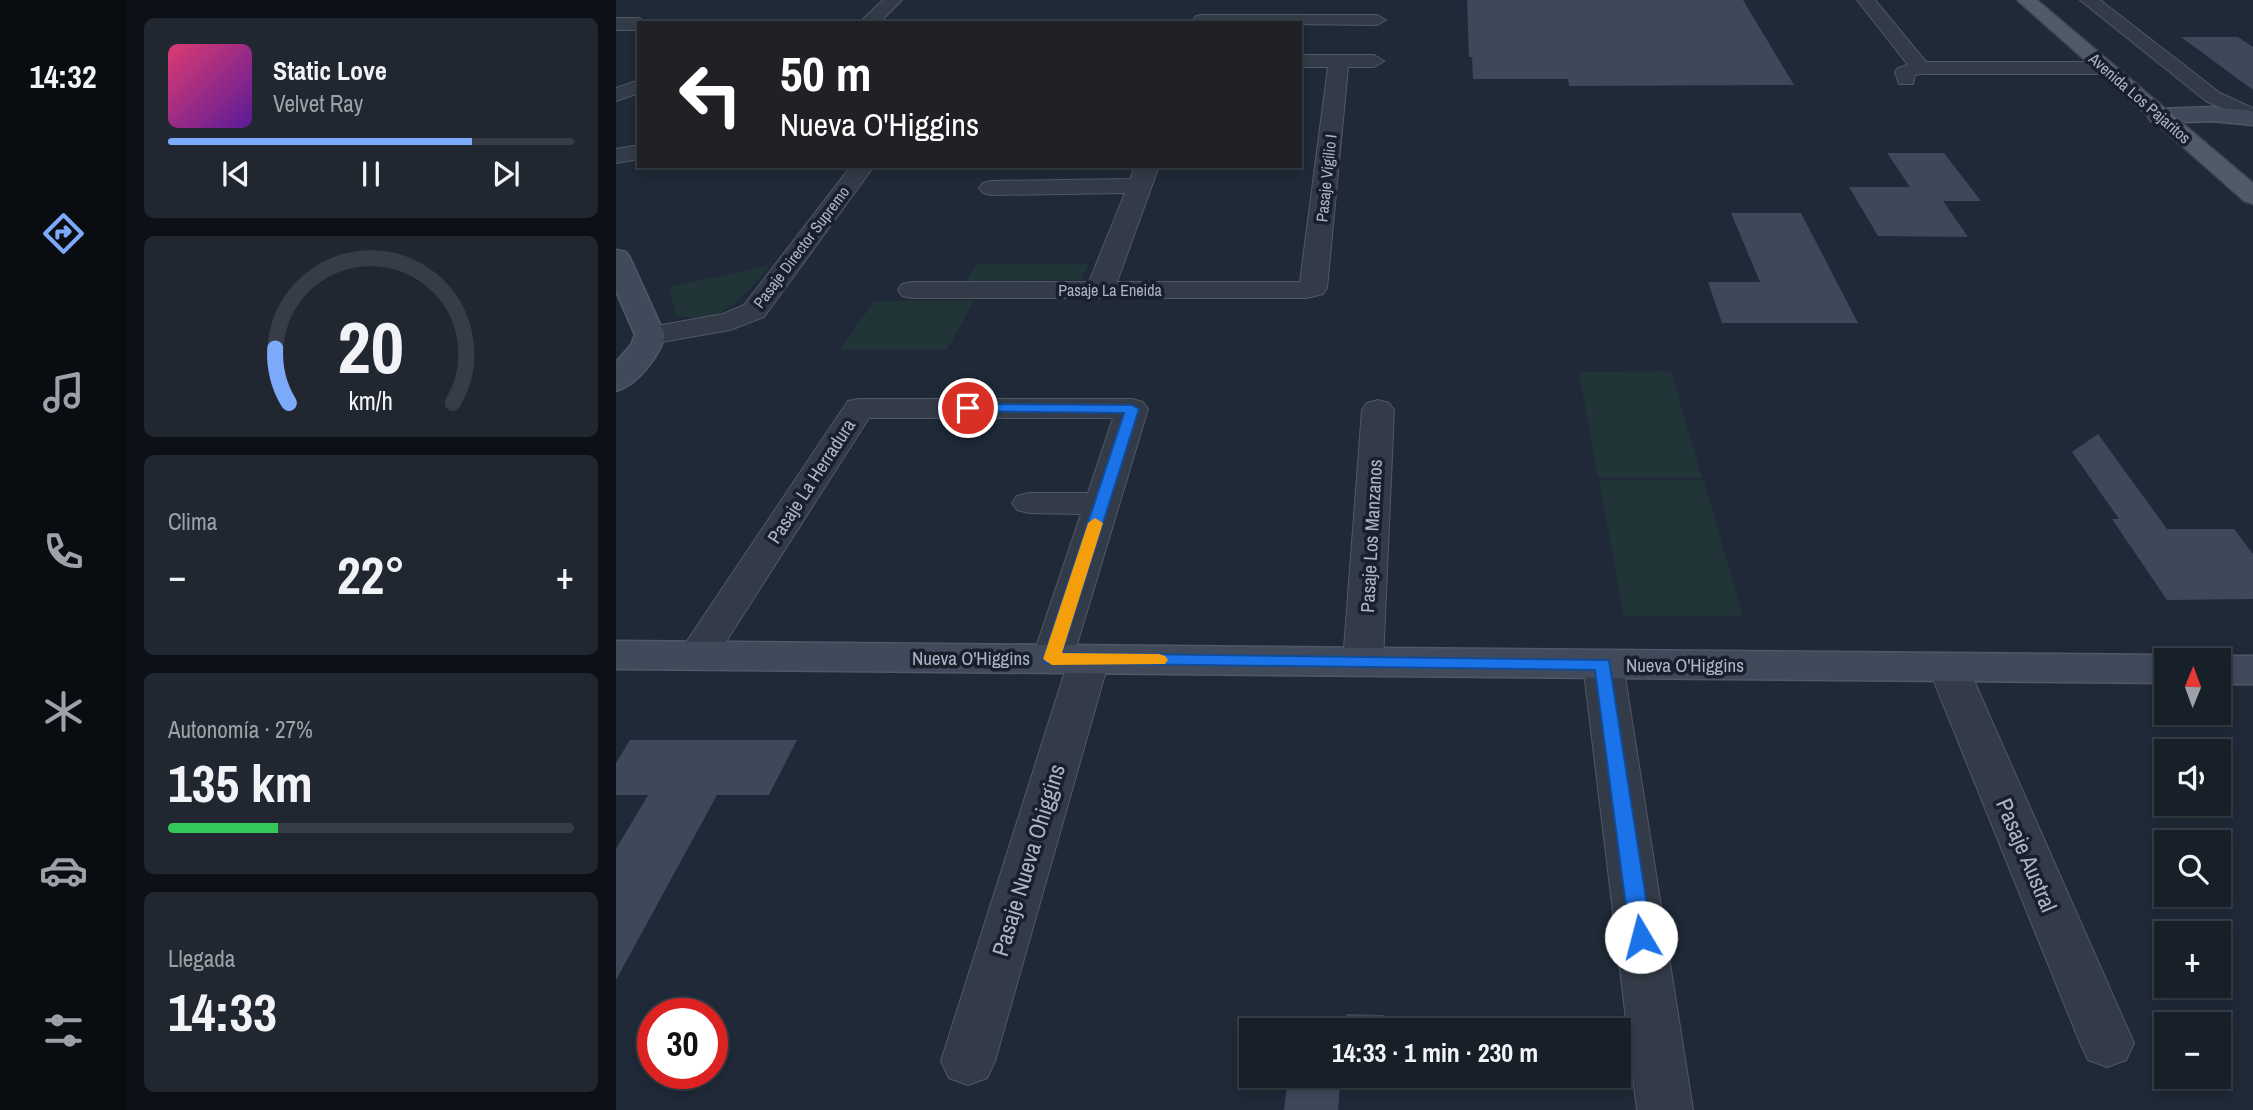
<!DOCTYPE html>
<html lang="es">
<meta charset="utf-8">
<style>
body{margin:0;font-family:"Archivo Narrow",sans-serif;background:#202731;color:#f1f3f6;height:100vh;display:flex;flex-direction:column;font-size:26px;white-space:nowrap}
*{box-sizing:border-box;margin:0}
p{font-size:23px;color:#9ea2a8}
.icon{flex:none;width:38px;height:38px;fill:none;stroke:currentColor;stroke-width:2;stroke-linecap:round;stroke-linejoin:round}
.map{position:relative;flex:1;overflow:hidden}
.sheet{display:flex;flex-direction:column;gap:18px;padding:18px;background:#0d1117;width:490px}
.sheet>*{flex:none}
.banner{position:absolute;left:21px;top:21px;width:665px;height:147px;border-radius:0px;box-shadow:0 4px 10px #0003,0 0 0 2px #363d46;background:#202124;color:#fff;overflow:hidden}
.needle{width:46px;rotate:1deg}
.tools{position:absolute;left:1538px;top:648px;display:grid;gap:14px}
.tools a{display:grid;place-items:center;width:77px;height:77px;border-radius:0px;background:#171f29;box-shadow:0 4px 10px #0003,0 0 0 2px #363d46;font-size:35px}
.speed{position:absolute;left:21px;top:998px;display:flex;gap:14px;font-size:35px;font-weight:700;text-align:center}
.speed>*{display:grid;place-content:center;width:91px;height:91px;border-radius:50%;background:#171f29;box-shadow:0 4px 10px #0003,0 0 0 2px #363d46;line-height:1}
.speed .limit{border:10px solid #d22;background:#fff;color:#111}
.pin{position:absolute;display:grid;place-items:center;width:60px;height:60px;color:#fff;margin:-30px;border:4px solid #fff;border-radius:50%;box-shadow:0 2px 7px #0007}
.me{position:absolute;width:77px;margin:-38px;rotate:352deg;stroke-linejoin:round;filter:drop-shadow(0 0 5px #0008)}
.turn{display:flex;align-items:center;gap:24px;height:147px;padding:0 28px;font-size:32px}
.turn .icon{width:91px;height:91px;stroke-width:2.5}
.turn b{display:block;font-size:49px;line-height:60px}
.big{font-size:52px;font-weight:800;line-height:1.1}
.sheet .card{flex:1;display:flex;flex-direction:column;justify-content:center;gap:10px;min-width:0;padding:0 24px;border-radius:10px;background:#202731}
.sheet .dial{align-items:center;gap:0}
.dial svg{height:182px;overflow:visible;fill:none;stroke:#363d46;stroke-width:7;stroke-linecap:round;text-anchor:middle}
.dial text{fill:#f1f3f6;stroke:none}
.song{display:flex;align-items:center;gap:21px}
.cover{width:84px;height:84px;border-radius:10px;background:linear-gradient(135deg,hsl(340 70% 55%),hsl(270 70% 35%))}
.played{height:7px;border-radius:4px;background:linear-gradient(90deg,#7da9fa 75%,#363d46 75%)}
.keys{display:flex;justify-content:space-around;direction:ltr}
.heat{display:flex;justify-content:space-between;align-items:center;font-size:38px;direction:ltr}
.charge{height:10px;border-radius:5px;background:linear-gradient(90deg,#34c759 27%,#363d46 0)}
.trip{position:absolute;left:623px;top:1018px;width:392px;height:70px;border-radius:0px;background:#171f29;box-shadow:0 4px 10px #0003,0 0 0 2px #363d46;font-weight:800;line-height:70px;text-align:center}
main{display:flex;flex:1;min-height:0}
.dock{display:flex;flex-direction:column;width:126px;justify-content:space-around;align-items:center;background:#090c10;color:#9ea2a8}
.dock .icon{width:49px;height:49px}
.dock .active{color:#7da9fa}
.dock b{font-size:32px;color:#f1f3f6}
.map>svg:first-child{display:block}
</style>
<main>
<nav class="dock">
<b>14:32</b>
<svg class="icon active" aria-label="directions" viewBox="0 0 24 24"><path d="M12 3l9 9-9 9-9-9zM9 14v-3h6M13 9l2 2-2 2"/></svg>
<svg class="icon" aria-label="music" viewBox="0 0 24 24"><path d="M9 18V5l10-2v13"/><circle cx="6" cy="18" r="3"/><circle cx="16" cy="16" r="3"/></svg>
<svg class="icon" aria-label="phone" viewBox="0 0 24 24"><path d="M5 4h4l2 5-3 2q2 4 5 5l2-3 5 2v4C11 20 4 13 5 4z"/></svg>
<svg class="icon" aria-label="climate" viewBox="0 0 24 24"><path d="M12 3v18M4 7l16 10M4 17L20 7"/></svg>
<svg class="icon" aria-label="car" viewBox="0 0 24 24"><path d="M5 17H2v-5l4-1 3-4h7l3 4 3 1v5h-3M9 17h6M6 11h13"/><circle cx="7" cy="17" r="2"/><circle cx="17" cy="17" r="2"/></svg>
<svg class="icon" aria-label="filters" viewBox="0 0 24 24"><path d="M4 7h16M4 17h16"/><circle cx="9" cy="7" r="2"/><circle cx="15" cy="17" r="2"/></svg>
</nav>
<section class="sheet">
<div class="card">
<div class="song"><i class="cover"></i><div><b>Static Love</b><p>Velvet Ray</p></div></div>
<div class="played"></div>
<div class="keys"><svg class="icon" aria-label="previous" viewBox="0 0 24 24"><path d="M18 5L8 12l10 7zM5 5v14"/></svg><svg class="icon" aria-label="pause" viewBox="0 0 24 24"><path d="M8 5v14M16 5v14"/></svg><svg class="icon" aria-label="next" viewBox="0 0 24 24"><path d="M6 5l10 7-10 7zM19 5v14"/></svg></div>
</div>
<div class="card dial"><svg viewBox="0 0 100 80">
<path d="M14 69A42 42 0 1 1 86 69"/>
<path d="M14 69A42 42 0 0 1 8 45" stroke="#7da9fa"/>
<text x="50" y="56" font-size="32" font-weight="700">20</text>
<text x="50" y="72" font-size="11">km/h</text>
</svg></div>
<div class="card"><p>Clima</p>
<div class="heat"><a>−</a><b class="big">22°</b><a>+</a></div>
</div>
<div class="card"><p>Autonomía · 27%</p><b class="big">135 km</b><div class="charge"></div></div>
<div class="card"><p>Llegada</p><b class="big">14:33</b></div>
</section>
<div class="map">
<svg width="1637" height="1110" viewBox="0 0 1637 1110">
<rect width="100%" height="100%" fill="#1f2937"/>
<g fill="#213538">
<polygon points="361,264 472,264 466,280 351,281"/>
<path d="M155,265C125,297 108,327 60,315L53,287Z"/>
<polygon points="258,301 358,301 331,350 224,350"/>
<polygon points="1055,371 1086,478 982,478 963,372"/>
<polygon points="983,480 1088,480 1127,616 1008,616"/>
</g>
<g fill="#3d495a">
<polygon points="851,0 1127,0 1178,85 953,86 952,79 857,79 856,57 853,57"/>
<polygon points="1565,37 1622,37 1637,47 1637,90"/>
<polygon points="1271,153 1328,153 1365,201 1327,201 1352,237 1262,236 1233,187 1294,187"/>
<polygon points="1115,213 1185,213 1242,323 1106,323 1092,282 1144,282"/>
<polygon points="1482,434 1551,529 1618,529 1637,554 1637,599 1551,600 1496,519 1503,519 1456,452"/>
<polygon points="14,740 181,740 153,795 101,795 0,980 0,849 32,795 0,795 0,763"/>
<polygon points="730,1014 768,1015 767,1031 729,1031"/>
<polygon points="672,1076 764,1076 764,1087 724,1087 722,1110 668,1110"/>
</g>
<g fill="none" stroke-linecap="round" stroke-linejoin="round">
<defs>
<g id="street">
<polygon points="267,0 286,0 263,23 243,23"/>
<polygon points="1241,0 1259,0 1310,62 1489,62 1496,64 1499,68 1496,72 1489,74 1305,74 1299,75 1297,84 1283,84 1279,72 1282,68 1292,65"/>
<polygon points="1464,0 1484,0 1604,93 1637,108 1637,122 1590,101"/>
<polygon points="586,15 761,15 770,20 761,25 579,23 577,20 580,16"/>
<polygon points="0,18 23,18 31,23 23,23 23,30 0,30"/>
<polygon points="684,55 758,55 768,61 758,67 732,67 711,288 707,294 691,298 296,298 286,296 282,290 286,284 296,282 473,282 509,193 375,195 367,193 363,188 367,183 375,181 514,179 519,166 543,166 501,282 684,282 712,67 684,67"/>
<polygon points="23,80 23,93 0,101 0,88"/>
<polygon points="23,145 23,159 0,163 0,149"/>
<polygon points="235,166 258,166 148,317 114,330 34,344 24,341 19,335 24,329 107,314 128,305"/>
<polygon points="243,399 516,399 527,402 532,409 459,651 473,647 487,651 493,660 379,1061 371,1078 352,1085 333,1078 325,1061 450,668 436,672 422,668 416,659 465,514 413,513 401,510 396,503 401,496 413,493 472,493 497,418 253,418 95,665 81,669 67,665 61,656 67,647 232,401"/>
<polygon points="762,400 773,403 778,410 767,662 761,671 747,675 733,671 727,662 746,410 751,403"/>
<polygon points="987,651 1001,654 1007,664 1077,1110 1021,1110 967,664 973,654"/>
<polygon points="1332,653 1346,657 1352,667 1518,1043 1510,1060 1491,1067 1472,1060 1464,1043 1312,667 1318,657"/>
</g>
<g id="secondary">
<polygon points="1596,107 1637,111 1637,125 1596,121 1543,123 1535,121 1532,116 1535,111 1543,109"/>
<path d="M0,250L10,252L14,258L49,335C43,356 22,385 0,391V362L15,345L19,335L0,291Z"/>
<polygon points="0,641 1550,655 1566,660 1550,660 1550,683 0,669"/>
<polygon points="1603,656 1637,656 1637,684 1603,684 1603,660 1589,660"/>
</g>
<polygon id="primary" points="1401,0 1421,0 1637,183 1637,204 1628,201"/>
</defs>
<use href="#street" stroke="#505866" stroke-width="2"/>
<use href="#secondary" stroke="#505866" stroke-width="3"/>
<use href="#primary" stroke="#3c4451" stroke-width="3"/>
<use href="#street" fill="#333b48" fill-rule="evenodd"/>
<use href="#secondary" fill="#414a5b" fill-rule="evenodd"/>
<use href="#primary" fill="#515a68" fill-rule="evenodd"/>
</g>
<polygon fill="#1a73e8" stroke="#114b97" stroke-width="2" points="352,404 516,405 523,409 446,653 993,660 1036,937 1033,943 1025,946 1017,943 1014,937 979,670 429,663 427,659 508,413 347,411 345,408"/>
<polygon fill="#f59e0b" points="479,518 487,523 446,653 543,654 549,656 552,660 549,664 436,665 427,659 472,523"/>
<g text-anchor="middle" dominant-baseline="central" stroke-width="7" stroke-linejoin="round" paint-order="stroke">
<g font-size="16" fill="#adb5c5" stroke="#19202c">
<text transform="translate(1524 98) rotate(41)">Avenida Los Pajaritos</text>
<text transform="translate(710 178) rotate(-84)">Pasaje Vigilio I</text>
<text transform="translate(185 247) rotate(-53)">Pasaje Director Supremo</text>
<text x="494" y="290">Pasaje La Eneida</text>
</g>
<g font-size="19" fill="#adb5c5" stroke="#19202c">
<text transform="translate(195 481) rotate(-57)">Pasaje La Herradura</text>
<text transform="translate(755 536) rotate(-87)">Pasaje Los Manzanos</text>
<text x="355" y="658">Nueva O'Higgins</text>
<text x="1069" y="665">Nueva O'Higgins</text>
</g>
<g font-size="23" fill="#adb5c5" stroke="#19202c">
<text transform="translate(1411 855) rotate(67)">Pasaje Austral</text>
<text transform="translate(412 860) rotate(-73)">Pasaje Nueva Ohiggins</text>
</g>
</g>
</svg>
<div class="tools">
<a><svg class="needle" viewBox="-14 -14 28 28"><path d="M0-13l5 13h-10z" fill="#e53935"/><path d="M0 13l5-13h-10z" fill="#9ea2a8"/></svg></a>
<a><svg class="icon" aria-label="sound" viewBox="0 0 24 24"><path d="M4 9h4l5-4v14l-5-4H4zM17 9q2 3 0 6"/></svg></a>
<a><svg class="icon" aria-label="search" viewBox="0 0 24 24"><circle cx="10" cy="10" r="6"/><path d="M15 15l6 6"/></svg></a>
<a>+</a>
<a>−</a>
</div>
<div class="speed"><div class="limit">30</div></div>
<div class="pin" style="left:352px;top:408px;background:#d93025"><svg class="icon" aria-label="arrive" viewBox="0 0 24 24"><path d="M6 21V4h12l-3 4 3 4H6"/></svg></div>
<svg class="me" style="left:1025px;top:937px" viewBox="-20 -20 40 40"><circle r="19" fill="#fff"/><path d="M0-13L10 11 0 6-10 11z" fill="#1a73e8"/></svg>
<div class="trip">14:33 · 1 min · 230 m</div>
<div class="banner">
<div class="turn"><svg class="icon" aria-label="left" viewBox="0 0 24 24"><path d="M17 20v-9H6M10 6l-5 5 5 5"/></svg><div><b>50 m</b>Nueva O'Higgins</div></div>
</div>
</div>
</main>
